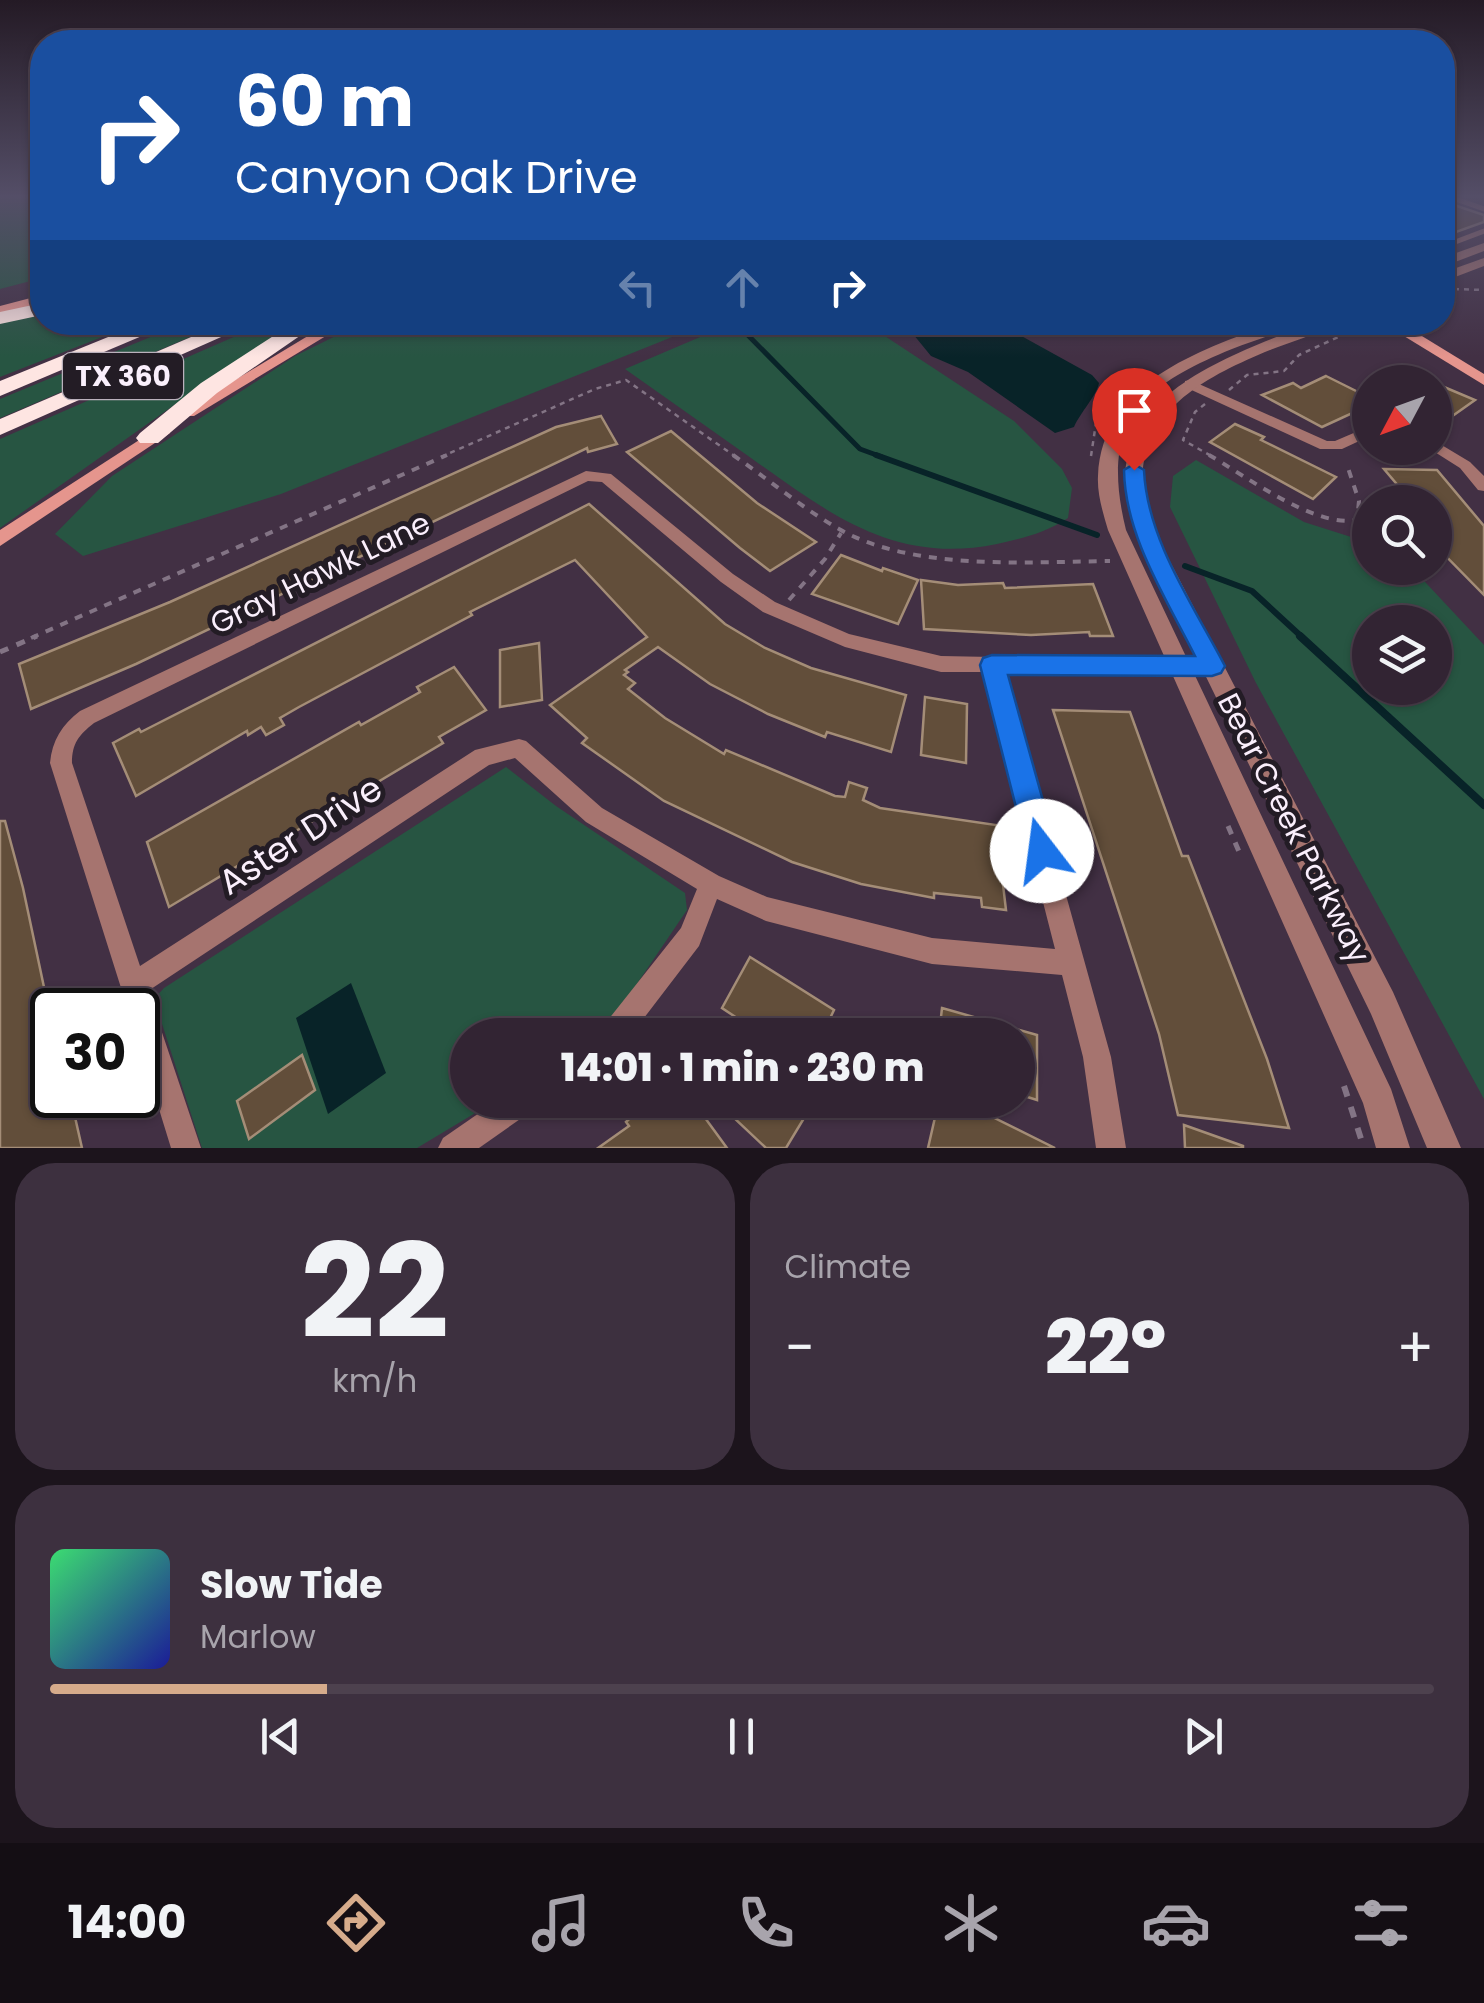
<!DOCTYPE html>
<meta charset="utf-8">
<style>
body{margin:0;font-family:Poppins,sans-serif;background:#3d303f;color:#f1f3f6;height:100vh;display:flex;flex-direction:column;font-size:38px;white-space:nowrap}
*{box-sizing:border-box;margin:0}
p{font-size:32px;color:#a8a4ac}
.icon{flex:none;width:55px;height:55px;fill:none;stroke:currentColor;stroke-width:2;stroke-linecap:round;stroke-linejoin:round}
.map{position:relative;height:1148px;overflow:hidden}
.side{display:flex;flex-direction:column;gap:15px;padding:15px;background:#1c141c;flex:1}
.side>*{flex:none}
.top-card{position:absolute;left:30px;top:30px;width:1425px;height:305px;border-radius:40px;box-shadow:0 2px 8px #0004,0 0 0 2px #4d414e;background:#1a4fa0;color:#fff;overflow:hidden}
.needle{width:65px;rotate:229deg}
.controls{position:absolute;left:1352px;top:365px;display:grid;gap:20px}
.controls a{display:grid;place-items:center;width:100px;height:100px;border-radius:50%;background:#322433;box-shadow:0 2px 8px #0004,0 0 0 2px #4d414e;font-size:50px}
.speed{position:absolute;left:30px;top:988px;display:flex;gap:20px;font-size:50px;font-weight:700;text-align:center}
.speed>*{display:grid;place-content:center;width:130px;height:130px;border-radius:50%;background:#322433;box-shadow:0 2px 8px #0004,0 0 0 2px #4d414e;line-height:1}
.speed .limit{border:5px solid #111;border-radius:15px;background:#fff;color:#111}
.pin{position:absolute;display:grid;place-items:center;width:85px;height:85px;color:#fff;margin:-102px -42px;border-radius:50% 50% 50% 0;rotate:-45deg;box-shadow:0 0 10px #0007}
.pin .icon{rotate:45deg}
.me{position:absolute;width:110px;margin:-55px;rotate:345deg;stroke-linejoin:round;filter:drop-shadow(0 0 8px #0008)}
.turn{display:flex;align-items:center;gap:35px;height:210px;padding:0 40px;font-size:45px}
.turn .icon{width:130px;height:130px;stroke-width:2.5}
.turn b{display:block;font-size:70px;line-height:85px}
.lanes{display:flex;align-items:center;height:95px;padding:0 40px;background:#0003;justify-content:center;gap:50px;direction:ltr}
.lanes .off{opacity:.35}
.big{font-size:75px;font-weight:800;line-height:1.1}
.side .widget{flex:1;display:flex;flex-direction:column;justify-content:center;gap:15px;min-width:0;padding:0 35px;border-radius:40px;background:#3d303f}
.side .dial{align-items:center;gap:0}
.dial b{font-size:130px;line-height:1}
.song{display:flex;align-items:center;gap:30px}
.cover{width:120px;height:120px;border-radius:15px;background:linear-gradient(135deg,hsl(140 70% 55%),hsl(240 70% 35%))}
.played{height:10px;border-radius:5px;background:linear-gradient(90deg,#d6ab8b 20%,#4d414e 20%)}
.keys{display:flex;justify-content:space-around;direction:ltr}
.heat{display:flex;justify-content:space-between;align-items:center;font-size:55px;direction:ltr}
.side .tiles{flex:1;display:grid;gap:15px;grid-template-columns:1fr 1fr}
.widget:last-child{grid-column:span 2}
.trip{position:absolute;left:450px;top:1018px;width:585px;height:100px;border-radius:50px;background:#322433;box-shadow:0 2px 8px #0004,0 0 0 2px #4d414e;font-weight:800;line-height:100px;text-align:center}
.menu{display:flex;height:160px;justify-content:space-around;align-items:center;background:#140e14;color:#a8a4ac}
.menu .icon{width:70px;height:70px}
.menu .active{color:#d6ab8b}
.menu b{font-size:45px;color:#f1f3f6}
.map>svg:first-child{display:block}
</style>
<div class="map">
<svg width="1484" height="1148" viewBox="0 0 1484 1148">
<rect width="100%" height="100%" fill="#423044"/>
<g fill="#275542" fill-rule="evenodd">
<polygon points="0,196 42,196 42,278 0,289"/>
<polygon points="42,312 42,322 126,323 115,332 0,377 0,321"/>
<polygon points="187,322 223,323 0,418 0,399"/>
<polygon points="364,322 707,323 281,494 83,556 55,534 112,476 295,356"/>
<polygon points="266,323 303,323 187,396 0,528 0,439"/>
<path d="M733,323H865L1014,421L1062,469L1072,488L1068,518C1045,533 1024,538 997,544C894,565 830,514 751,458C709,428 667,399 625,369Z"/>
<path d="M1196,460L1304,522L1370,543V568H1412L1484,645V1099L1256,683L1170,507L1173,476ZM1370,622H1435V688H1370Z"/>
<polygon points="506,767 556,806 685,893 687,910 607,1028 598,1035 468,1035 468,1100 497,1100 417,1148 202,1148 154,999 164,988"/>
</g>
<g fill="#082328">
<path d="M904,323H998L1092,375L1099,383C1097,395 1080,413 1074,427L1055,433L968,372L931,356Z"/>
<polygon points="351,983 386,1073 328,1114 296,1018"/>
</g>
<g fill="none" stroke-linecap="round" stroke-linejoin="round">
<polyline stroke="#082328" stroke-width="5" points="735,322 860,449 882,457"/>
<g stroke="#082328" stroke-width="6">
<polyline points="876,455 1097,535"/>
<polyline points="1185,566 1252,591 1303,638"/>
</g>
<polyline stroke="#082328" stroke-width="8" points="1300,636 1484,805"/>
</g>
<g fill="#624e3a" stroke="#a48d77" stroke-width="2.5">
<polygon points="1451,204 1484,215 1484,222 1442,237 1442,207"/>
<polygon points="1326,376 1370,398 1370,405 1322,427 1262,395 1293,383 1301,388"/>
<polygon points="1444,387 1475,400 1451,417 1435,408 1435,393"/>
<polygon points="601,416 617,444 588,452 587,448 136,664 31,709 19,664 170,602 556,427"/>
<polygon points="1235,424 1264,437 1261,440 1336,477 1313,499 1210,442"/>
<polygon points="671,431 757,503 816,542 770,571 740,548 627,452"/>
<polygon points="1384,469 1437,470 1484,526 1484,595 1435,545 1435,502 1412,502"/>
<polygon points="589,504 725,624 765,648 811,668 906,695 891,752 827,732 825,737 768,714 710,684 658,647 625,670 628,672 624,675 635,683 628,689 665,718 724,754 726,750 835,796 845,797 849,782 867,788 863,800 880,808 996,825 1006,910 982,907 981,898 934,893 934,898 861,884 792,862 664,801 582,743 587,738 550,705 647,637 575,560 470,612 472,615 299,707 280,718 284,725 266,735 261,727 248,735 247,731 136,796 113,743 139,729 141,732"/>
<polygon points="841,555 882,571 883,568 918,580 898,624 812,594"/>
<polygon points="921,580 958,585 1003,583 1005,588 1093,584 1113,636 1090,636 1089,632 1031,635 924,629"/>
<polygon points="539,643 542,700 500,707 500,650"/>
<polygon points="454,667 486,710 439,737 443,743 169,907 147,842 359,722 361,725 420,692 417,687"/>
<polygon points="925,697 967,704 966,763 921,755"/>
<polygon points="1053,710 1130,712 1182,856 1188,856 1267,1059 1289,1128 1178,1115 1159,1034"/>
<polygon points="0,821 5,821 23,888 52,1025 52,1095 70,1095 82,1148 0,1148"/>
<polygon points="750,957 834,1010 822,1035 729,1035 740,1020 722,1008"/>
<polygon points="942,1008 1037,1035 1037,1100 1018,1094 1018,1035 939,1035"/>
<polygon points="302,1055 315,1090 249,1139 237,1101"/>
<polygon points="649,1100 692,1100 727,1148 598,1148 629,1126 626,1122"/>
<polygon points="715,1100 815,1100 786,1148 766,1148"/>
<polygon points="939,1100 958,1100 1055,1148 928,1148"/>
<polygon points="1184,1125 1243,1146 1243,1148 1185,1148"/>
</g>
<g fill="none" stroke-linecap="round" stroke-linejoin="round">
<g stroke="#837485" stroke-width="2.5" stroke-dasharray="5 5" stroke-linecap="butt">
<polyline points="1454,289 1484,290"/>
<polyline points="1229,390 1247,375 1284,371 1299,355 1371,322"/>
<polyline points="1205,404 1195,412 1183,440 1213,457"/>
<polyline points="1091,456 1096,423 1108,411"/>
<polyline points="441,457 595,389 626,380 736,457"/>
</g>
<g stroke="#837485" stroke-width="4" stroke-dasharray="8 8" stroke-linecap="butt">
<path d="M733,455C768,479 802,508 839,529C912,571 1029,562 1110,561"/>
<path d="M1209,455C1246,476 1314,528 1357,520L1359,501L1347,465"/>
<polyline points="789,600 825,559 841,533"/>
<polyline points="31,638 447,455"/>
</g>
<g stroke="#837485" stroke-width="5" stroke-dasharray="9 9" stroke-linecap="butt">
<polyline points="0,652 37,636"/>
<polyline points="1228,826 1240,854"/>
</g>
<polyline stroke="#837485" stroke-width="6" stroke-dasharray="11 11" stroke-linecap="butt" points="1344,1086 1364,1148"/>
<g stroke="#a6746f" stroke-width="5">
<polyline points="1447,196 1484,209"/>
<polyline points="1442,247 1484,231"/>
</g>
<polyline stroke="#a6746f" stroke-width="6" points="1220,322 1253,337"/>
<g fill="#a6746f" fill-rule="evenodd">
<polygon points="1190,380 1327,441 1335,441 1370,426 1370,436 1342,449 1320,449 1185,387 1185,381"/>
<polygon points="1435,441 1470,462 1484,476 1484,491 1478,490 1460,468 1430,449 1435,448"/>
<path d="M586,471L611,474L733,574L775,602L849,634L941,656L1219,661L1222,666L1219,671L1212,674L1004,672L1111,1057L1126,1148H1096L1083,1057L1062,975L932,964L766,921L717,899L699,946L631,1035H600L604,1025L681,928L697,889L586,822L515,758L489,765L148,991L201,1148H171L138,1041V1010H128L50,763C52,740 62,725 80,711ZM588,481L602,482L721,582L763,612L845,647L941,672H984L1055,949L932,938L767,897L719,876L602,808L526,741L519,739L475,750L140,966L72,763C72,743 79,735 94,723Z"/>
<polygon points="498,1100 537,1100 533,1110 479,1148 438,1148 443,1138"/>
</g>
<g fill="#a6746f" fill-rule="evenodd">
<polygon points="1484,243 1484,251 1442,267 1442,258"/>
<polygon points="1484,258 1484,266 1442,282 1442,273"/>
<path d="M1276,322H1297C1278,335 1253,340 1232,349C1138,387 1100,425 1126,530L1391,1089L1410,1148H1376L1363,1103L1108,530C1103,513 1097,494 1098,476C1103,380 1200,351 1276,322Z"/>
<path d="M1314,322H1335C1316,335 1291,342 1270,350C1205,377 1132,413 1144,496C1147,514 1156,531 1163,548L1393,992L1461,1148H1427L1371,1014L1143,548C1137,532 1128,514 1126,496C1113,390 1237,354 1314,322Z"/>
</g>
<g fill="#e5958d" fill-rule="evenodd">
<polygon points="42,295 42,303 0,314 0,306"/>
<polygon points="331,322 349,322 194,416 182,416 180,413"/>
<polygon points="1381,322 1399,322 1484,374 1484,385"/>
<polygon points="164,424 170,425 170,433 0,546 0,530"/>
</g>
<g fill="#fee5e2" fill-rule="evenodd">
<polygon points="42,303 42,315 0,324 0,312"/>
<polygon points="145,322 175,322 0,396 0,381"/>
<polygon points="226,322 255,322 0,435 0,419"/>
<polygon points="295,322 320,322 217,393 158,443 140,443 136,438 140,433 201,383"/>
</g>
</g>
<linearGradient id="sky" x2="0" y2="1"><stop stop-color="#241a25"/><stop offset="0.55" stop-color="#544e67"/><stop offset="1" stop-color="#544e67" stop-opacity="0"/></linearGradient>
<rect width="1484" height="357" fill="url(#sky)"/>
<path fill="#1a73e8" stroke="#114b97" stroke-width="2.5" d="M1134,464L1144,470C1147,540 1194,606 1225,666L1221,673L1212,676L1008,675L1057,851L1053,861L1042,866L1032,861L1027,851L980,665L983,658L992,655L1195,656C1166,598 1125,536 1124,470Z"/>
<g text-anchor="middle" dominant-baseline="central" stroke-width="10" stroke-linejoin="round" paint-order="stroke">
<rect fill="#231c25" stroke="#bab0bc" stroke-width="2.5" x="63" y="353" width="120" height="46" rx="8"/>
<g font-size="28" font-weight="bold" fill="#faeffc">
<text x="123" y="376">TX 360</text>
</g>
<g font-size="30" fill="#faeffc" stroke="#231c25">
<text transform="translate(320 573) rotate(-26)">Gray Hawk Lane</text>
<text transform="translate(1294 828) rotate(63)">Bear Creek Parkway</text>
</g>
<g font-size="35" fill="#faeffc" stroke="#231c25">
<text transform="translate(300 835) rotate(-33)">Aster Drive</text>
</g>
</g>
</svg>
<div class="controls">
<a><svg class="needle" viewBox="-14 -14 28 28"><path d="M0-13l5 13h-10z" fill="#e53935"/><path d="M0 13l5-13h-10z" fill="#a8a4ac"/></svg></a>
<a><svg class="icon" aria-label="search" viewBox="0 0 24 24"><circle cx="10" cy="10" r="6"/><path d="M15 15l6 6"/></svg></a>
<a><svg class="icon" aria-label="layers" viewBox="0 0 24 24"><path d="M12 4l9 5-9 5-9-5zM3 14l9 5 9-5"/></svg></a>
</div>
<div class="speed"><div class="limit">30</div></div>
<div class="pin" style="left:1134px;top:470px;background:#d93025"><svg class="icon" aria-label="arrive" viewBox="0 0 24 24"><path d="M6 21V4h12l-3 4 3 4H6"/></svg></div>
<svg class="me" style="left:1042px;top:851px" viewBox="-20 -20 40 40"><circle r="19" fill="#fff"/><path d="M0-13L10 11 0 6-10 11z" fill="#1a73e8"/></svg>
<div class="trip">14:01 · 1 min · 230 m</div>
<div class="top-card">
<div class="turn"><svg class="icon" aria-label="right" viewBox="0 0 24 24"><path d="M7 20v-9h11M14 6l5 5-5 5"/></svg><div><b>60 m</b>Canyon Oak Drive</div></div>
<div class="lanes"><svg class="icon off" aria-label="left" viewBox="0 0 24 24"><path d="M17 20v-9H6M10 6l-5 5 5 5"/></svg><svg class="icon off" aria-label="ahead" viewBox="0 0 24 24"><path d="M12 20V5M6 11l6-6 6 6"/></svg><svg class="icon" aria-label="right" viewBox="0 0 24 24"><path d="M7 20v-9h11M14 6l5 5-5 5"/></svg></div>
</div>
</div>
<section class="side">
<div class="tiles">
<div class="widget dial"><b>22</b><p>km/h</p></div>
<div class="widget"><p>Climate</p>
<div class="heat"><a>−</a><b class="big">22°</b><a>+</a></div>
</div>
<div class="widget">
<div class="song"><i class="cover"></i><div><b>Slow Tide</b><p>Marlow</p></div></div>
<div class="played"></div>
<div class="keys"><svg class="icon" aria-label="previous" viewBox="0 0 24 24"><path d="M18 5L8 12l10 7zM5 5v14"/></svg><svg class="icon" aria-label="pause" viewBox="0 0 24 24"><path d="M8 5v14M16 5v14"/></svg><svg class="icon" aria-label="next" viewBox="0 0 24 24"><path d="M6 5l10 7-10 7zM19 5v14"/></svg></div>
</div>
</div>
</section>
<nav class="menu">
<b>14:00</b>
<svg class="icon active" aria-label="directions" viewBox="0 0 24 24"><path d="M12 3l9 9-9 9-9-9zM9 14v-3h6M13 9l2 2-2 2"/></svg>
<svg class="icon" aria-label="music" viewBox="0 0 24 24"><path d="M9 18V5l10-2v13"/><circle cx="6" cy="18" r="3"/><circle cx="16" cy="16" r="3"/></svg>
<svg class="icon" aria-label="phone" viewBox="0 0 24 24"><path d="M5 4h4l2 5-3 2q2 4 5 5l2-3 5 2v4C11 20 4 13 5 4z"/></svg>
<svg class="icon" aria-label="climate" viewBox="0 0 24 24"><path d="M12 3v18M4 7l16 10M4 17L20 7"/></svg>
<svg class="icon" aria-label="car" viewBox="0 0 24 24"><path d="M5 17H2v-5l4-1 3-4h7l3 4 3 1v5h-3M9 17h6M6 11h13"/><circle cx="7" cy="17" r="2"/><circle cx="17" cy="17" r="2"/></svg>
<svg class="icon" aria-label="filters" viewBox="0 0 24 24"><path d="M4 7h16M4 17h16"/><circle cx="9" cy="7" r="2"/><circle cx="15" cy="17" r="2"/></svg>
</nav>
